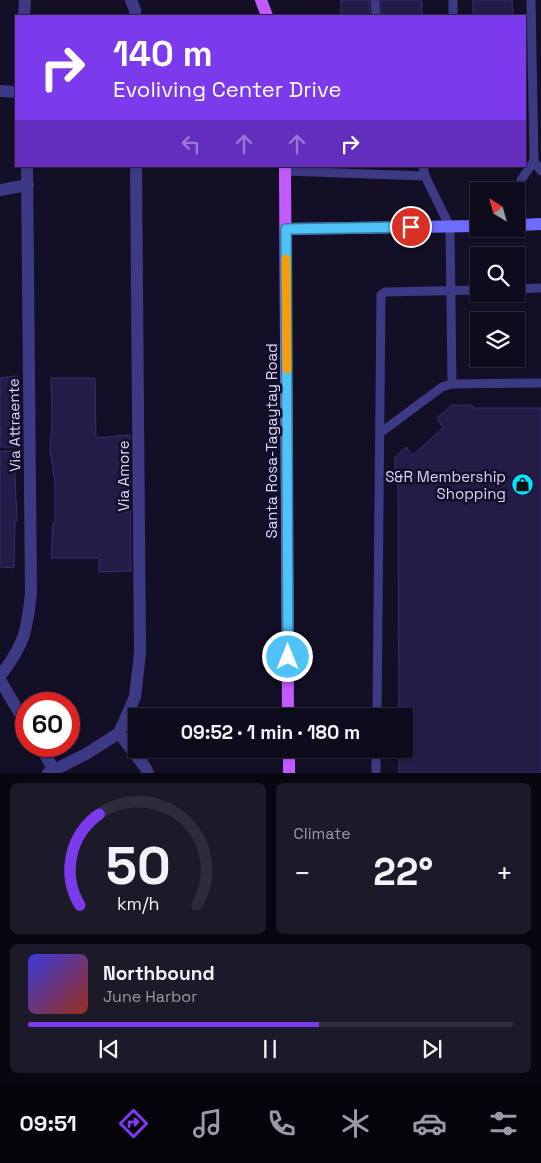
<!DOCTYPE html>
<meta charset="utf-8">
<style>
body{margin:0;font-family:"Space Grotesk",sans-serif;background:#1c1929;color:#f1f3f6;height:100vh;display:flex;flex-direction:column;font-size:19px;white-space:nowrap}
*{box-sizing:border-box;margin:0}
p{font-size:16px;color:#9b9ba3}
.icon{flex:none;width:28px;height:28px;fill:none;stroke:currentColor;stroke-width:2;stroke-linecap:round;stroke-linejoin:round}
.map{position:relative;height:773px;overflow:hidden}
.drawer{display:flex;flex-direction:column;gap:10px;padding:10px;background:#08060f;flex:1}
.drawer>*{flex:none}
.top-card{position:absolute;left:15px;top:15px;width:511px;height:152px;border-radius:0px;box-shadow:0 1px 4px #0004,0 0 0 1px #2e2b3b;background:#7c3aed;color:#fff;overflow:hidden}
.needle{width:32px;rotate:323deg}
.fabs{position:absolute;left:470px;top:182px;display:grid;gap:10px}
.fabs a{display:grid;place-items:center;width:55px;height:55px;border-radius:0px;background:#0e0b1c;box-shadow:0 1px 4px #0004,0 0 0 1px #2e2b3b;font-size:25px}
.speed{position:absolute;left:15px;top:692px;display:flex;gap:10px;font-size:25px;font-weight:700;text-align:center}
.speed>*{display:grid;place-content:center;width:65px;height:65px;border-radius:50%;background:#0e0b1c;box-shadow:0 1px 4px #0004,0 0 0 1px #2e2b3b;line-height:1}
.speed .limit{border:8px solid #d22;background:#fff;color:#111}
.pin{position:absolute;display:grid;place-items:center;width:42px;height:42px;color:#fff;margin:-21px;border:2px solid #fff;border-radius:50%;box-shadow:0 1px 5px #0007}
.me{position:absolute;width:55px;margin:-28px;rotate:0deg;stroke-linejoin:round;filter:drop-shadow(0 0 4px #0008)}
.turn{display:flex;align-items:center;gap:18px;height:105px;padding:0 15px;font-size:22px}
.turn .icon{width:65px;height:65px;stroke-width:2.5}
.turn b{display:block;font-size:35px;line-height:42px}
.lanes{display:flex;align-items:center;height:48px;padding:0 15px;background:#0003;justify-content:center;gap:25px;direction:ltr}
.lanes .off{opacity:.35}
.big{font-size:38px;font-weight:600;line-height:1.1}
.drawer .card{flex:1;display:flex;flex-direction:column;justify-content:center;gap:8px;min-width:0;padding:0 18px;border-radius:8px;background:#1c1929}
.drawer .dial{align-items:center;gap:0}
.dial svg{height:130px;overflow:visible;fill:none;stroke:#2e2b3b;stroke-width:7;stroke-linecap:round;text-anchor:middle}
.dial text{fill:#f1f3f6;stroke:none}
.song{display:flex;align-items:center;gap:15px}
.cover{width:60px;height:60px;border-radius:8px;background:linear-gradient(135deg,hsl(240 70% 55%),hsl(10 70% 35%))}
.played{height:5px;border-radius:2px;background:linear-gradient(90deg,#7c3aed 60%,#2e2b3b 60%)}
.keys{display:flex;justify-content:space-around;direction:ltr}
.heat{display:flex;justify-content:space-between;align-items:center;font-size:28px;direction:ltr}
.drawer .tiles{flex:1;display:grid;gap:10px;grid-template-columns:1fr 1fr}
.card:last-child{grid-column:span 2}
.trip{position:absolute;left:128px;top:708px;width:285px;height:50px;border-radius:0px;background:#0e0b1c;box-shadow:0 1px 4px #0004,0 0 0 1px #2e2b3b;font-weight:600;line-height:50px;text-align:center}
.dock{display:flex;height:80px;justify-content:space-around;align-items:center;background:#06040b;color:#9b9ba3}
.dock .icon{width:35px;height:35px}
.dock .current{color:#7c3aed}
.dock b{font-size:22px;color:#f1f3f6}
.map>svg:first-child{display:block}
</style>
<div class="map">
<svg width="541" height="773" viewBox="0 0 541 773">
<rect width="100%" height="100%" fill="#130f26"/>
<g fill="#241b47" stroke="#3b2d73">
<polygon points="341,0 369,0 370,16 341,16"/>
<polygon points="381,0 422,0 422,16 382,16"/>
<polygon points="473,0 512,0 513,16 473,16"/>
<polygon points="17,376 16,411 13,411 16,447 0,447 0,378"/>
<polygon points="51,378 95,378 96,438 130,435 131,571 99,572 99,558 51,558 53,523 55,523 55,483 50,451 52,419"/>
<polygon points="452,405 472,405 473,408 541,408 541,773 399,773 399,749 404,749 404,716 399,716 398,478 395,479 395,457 406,447 413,455 443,428 437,418"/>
<polygon points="0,451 14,451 17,521 15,521 14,568 0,567"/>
</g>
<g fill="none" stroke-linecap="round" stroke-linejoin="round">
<g stroke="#3d3a85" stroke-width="9">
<polyline points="375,0 376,16"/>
<polyline points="453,0 453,16"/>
<polyline points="531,0 534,161 541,171"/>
<polyline points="423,166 425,176 450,227 452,384"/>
<polyline points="285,171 425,176"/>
<polyline points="522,224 521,180 534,161"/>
<polyline points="516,289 541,288"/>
<polyline points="380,433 442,387 452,384 541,383"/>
<polyline points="377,716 381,295 385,292 479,290"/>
<polyline points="376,773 376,749"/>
</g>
<g stroke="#3d3a85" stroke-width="12">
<polyline points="131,0 135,10 135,16"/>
<polyline points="24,16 25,0"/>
<polyline points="0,91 16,92"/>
<polyline points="136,166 140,653 135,697 119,733 145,767 148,773"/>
<polyline points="0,190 28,185"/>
<path d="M0,676C24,645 27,632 31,593L27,166"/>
<polyline points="0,680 26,724"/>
<polyline points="40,746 54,770"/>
<polyline points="48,773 86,754 119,733"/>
</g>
<g stroke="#6f6bff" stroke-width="12">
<polyline points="516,225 541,224"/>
<polyline points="286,229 479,226"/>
</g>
<g stroke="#c25bff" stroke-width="12">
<polyline points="261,0 267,16"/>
<polyline points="285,166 288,716"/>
<polyline points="289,749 289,773"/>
</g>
</g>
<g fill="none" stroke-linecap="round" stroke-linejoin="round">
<defs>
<polyline id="route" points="288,657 286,229 411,227"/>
</defs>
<use href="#route" stroke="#337fa1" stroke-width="12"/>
<use href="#route" stroke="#4fc3f7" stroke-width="9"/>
<polyline stroke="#f59e0b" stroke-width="9" points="286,259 287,369"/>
</g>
<defs>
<symbol id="shop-disc" viewBox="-11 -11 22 22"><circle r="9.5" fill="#00e5ff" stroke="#130f26"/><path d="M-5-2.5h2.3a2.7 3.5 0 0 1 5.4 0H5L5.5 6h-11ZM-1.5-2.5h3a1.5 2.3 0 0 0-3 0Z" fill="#111"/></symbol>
</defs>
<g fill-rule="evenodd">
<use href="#shop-disc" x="510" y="472" width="25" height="25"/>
</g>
<g text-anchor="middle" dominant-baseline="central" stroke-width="5" stroke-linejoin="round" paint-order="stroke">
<g font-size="15" fill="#d9d4ff" stroke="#130f26">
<text transform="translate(14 425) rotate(-91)">Via Attraente</text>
<text transform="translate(271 441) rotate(-90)">Santa Rosa-Tagaytay Road</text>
<text transform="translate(123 476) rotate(-90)">Via Amore</text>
</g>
<g font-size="15" fill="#d9d4ff" stroke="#130f26" text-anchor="end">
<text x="506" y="476">S&amp;R Membership<tspan x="506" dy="17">Shopping</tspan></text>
</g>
</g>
</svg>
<div class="fabs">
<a><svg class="needle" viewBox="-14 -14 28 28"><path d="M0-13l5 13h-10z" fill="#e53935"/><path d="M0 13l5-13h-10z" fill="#9b9ba3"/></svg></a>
<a><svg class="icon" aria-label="search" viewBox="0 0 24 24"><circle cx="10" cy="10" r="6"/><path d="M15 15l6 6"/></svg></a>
<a><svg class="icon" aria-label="layers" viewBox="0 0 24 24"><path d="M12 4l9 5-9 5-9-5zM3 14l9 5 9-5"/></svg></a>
</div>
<div class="speed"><div class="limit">60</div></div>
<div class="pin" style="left:411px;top:227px;background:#d93025"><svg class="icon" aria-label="arrive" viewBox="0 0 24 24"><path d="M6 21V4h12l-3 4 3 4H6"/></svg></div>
<svg class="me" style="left:288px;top:657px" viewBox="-20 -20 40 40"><circle r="17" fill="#4fc3f7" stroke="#fff" stroke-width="3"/><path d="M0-11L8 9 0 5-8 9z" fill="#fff"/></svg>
<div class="trip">09:52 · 1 min · 180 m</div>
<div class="top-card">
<div class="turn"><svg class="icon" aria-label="right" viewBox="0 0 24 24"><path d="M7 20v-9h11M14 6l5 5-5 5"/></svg><div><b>140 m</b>Evoliving Center Drive</div></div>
<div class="lanes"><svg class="icon off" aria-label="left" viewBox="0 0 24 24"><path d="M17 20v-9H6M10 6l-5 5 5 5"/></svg><svg class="icon off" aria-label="ahead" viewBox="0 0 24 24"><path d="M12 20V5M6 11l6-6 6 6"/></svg><svg class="icon off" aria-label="ahead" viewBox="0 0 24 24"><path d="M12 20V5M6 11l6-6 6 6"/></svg><svg class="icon" aria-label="right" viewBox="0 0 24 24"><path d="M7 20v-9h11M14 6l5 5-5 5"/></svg></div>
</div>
</div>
<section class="drawer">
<div class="tiles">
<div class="card dial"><svg viewBox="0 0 100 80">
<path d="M14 69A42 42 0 1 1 86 69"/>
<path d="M14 69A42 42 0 0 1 26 13" stroke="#7c3aed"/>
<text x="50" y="56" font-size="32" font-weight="700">50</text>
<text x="50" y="72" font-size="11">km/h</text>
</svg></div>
<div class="card"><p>Climate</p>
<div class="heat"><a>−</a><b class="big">22°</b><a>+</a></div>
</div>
<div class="card">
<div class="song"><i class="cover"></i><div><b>Northbound</b><p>June Harbor</p></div></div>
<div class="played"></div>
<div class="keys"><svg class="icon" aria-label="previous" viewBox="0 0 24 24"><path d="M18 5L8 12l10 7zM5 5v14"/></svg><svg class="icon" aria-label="pause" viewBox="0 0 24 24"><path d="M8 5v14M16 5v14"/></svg><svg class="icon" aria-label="next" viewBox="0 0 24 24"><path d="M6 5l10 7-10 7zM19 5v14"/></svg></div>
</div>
</div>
</section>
<nav class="dock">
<b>09:51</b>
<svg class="icon current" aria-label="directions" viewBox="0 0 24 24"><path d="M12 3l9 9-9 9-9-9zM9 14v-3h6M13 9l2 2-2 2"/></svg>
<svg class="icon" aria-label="music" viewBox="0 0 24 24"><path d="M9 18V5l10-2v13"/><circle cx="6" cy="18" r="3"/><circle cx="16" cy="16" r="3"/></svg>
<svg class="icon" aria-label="phone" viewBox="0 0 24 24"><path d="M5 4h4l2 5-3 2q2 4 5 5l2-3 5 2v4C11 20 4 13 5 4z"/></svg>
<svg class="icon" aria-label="climate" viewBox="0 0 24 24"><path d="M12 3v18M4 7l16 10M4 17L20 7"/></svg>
<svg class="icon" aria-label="car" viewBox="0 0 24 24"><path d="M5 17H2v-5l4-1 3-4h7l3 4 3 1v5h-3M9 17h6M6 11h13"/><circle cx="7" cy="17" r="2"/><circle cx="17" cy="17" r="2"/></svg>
<svg class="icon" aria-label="filters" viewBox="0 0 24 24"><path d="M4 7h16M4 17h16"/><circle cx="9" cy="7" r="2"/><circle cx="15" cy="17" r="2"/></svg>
</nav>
